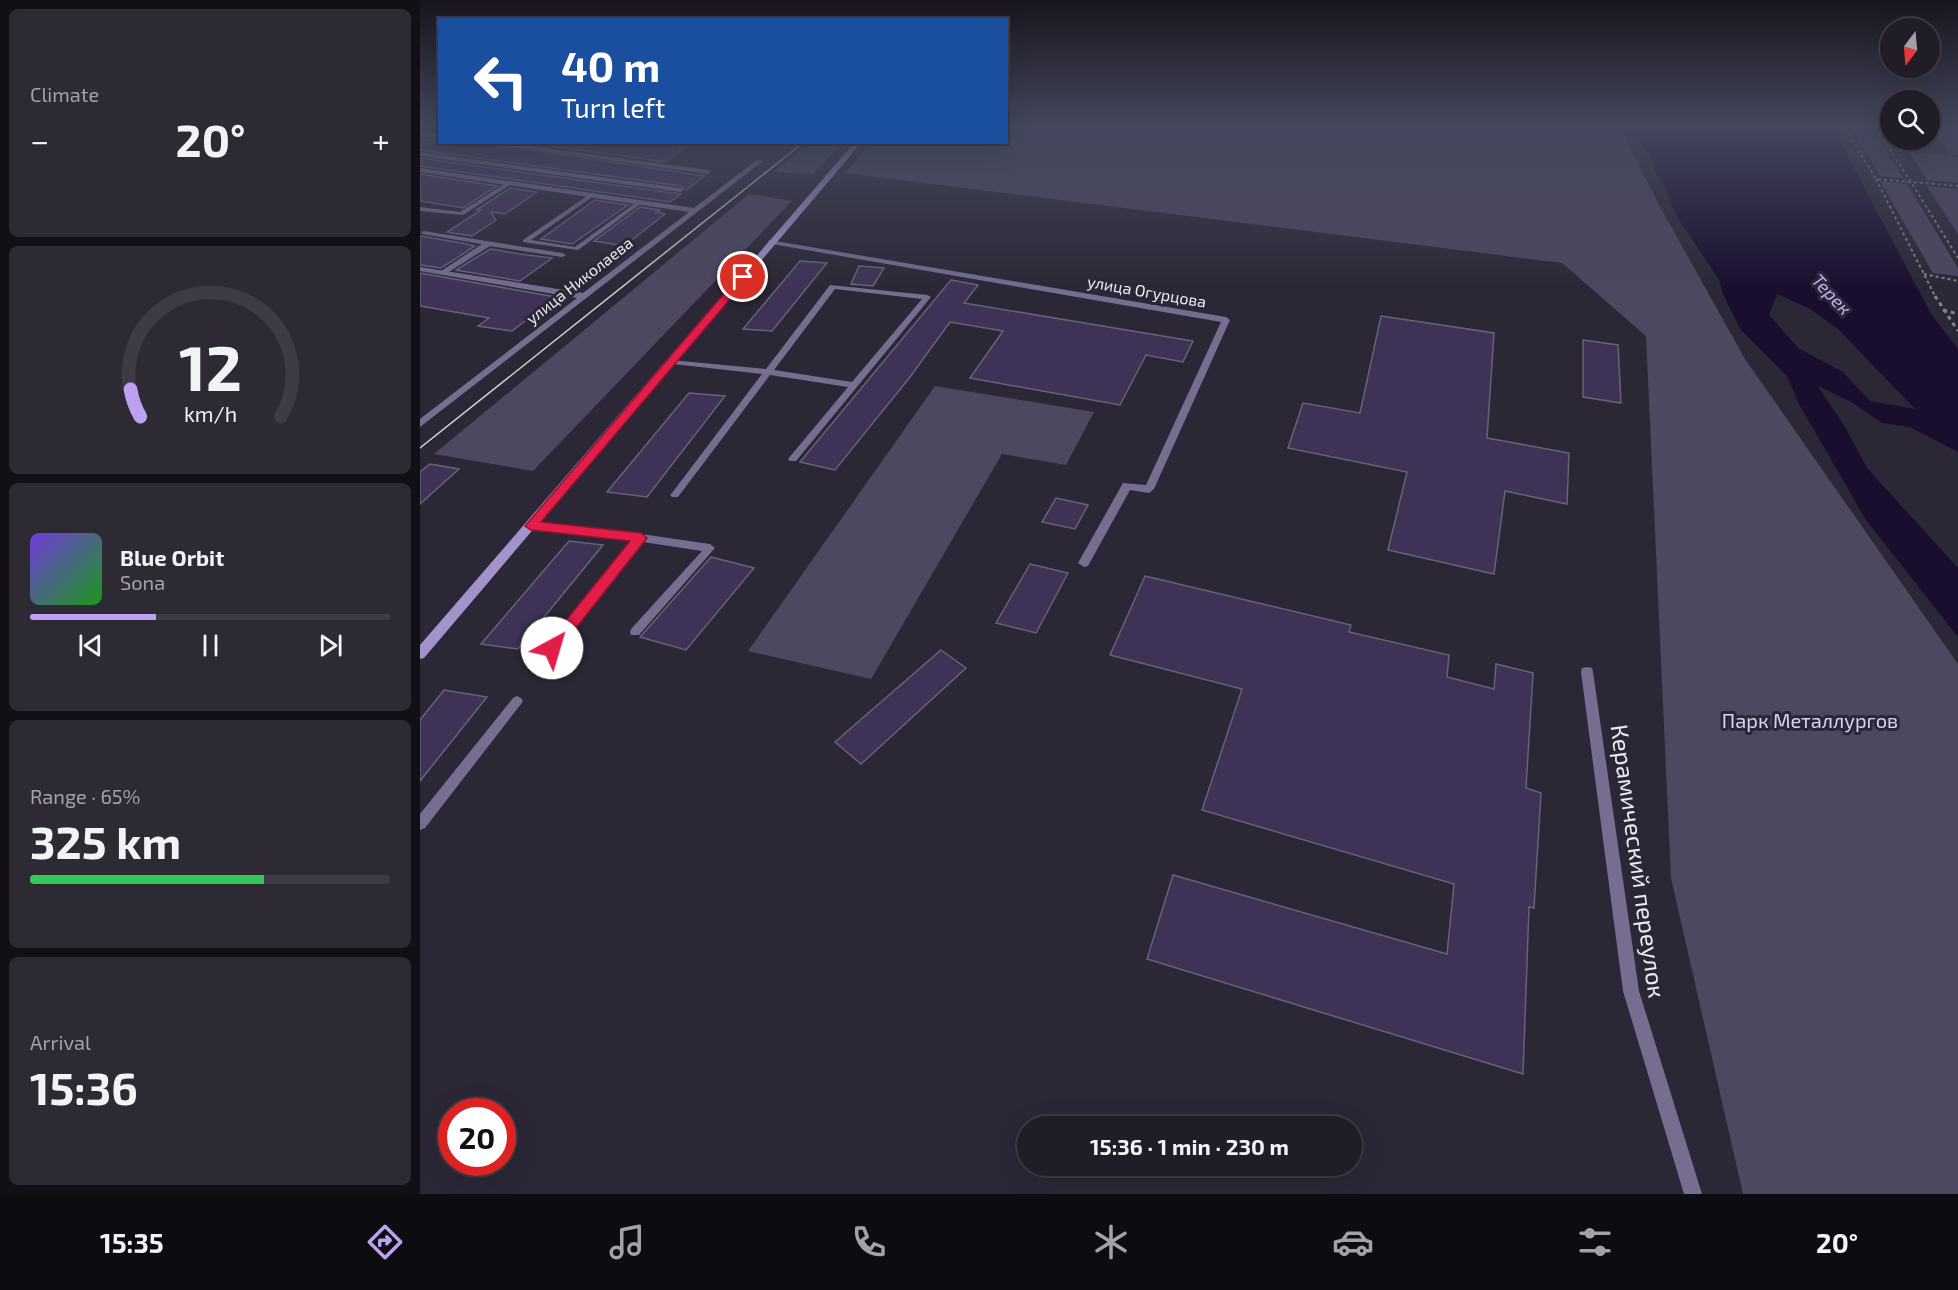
<!DOCTYPE html>
<meta charset="utf-8">
<style>
body{margin:0;font-family:"Exo 2",sans-serif;background:#2d2a34;color:#f1f3f6;height:100vh;display:flex;flex-direction:column;font-size:22px;white-space:nowrap}
*{box-sizing:border-box;margin:0}
p{font-size:20px;color:#a2a2a8}
.icon{flex:none;width:33px;height:33px;fill:none;stroke:currentColor;stroke-width:2;stroke-linecap:round;stroke-linejoin:round}
.map{position:relative;flex:1;overflow:hidden}
.sheet{display:flex;flex-direction:column;gap:9px;padding:9px;background:#121016;width:420px}
.sheet>*{flex:none}
.banner{position:absolute;left:18px;top:18px;width:570px;height:126px;border-radius:0px;box-shadow:0 6px 24px #0002,0 0 0 2px #3d3b45;background:#1a4fa0;color:#fff;overflow:hidden}
.needle{width:39px;rotate:196deg}
.fabs{position:absolute;left:1460px;top:18px;display:grid;gap:12px}
.fabs a{display:grid;place-items:center;width:60px;height:60px;border-radius:50%;background:#201d28;box-shadow:0 6px 24px #0002,0 0 0 2px #3d3b45;font-size:30px}
.speed{position:absolute;left:18px;top:1098px;display:flex;gap:12px;font-size:30px;font-weight:700;text-align:center}
.speed>*{display:grid;place-content:center;width:78px;height:78px;border-radius:50%;background:#201d28;box-shadow:0 6px 24px #0002,0 0 0 2px #3d3b45;line-height:1}
.speed .limit{border:9px solid #d22;background:#fff;color:#111}
.pin{position:absolute;display:grid;place-items:center;width:51px;height:51px;color:#fff;margin:-26px;border:3px solid #fff;border-radius:50%;box-shadow:0 2px 6px #0007}
.me{position:absolute;width:66px;margin:-33px;rotate:39deg;stroke-linejoin:round;filter:drop-shadow(0 0 4px #0008)}
.turn{display:flex;align-items:center;gap:21px;height:126px;padding:0 24px;font-size:27px}
.turn .icon{width:78px;height:78px;stroke-width:2.5}
.turn b{display:block;font-size:42px;line-height:51px}
.big{font-size:45px;font-weight:700;line-height:1.1}
.sheet .card{flex:1;display:flex;flex-direction:column;justify-content:center;gap:9px;min-width:0;padding:0 21px;border-radius:9px;background:#2d2a34}
.sheet .dial{align-items:center;gap:0}
.dial svg{height:156px;overflow:visible;fill:none;stroke:#3d3b45;stroke-width:7;stroke-linecap:round;text-anchor:middle}
.dial text{fill:#f1f3f6;stroke:none}
.song{display:flex;align-items:center;gap:18px}
.cover{width:72px;height:72px;border-radius:9px;background:linear-gradient(135deg,hsl(260 70% 55%),hsl(120 70% 35%))}
.played{height:6px;border-radius:3px;background:linear-gradient(90deg,#bca0f2 35%,#3d3b45 35%)}
.keys{display:flex;justify-content:space-around;direction:ltr}
.heat{display:flex;justify-content:space-between;align-items:center;font-size:33px;direction:ltr}
.charge{height:9px;border-radius:4px;background:linear-gradient(90deg,#34c759 65%,#3d3b45 0)}
.trip{position:absolute;left:597px;top:1116px;width:345px;height:60px;border-radius:30px;background:#201d28;box-shadow:0 6px 24px #0002,0 0 0 2px #3d3b45;font-weight:700;line-height:60px;text-align:center}
.dock{display:flex;height:96px;justify-content:space-around;align-items:center;background:#0d0c10;color:#a2a2a8}
.dock .icon{width:42px;height:42px}
.dock .active{color:#bca0f2}
.dock b{font-size:27px;color:#f1f3f6}
main{display:flex;flex:1;min-height:0}
.map>svg:first-child{display:block}
</style>
<main>
<section class="sheet">
<div class="card"><p>Climate</p>
<div class="heat"><a>−</a><b class="big">20°</b><a>+</a></div>
</div>
<div class="card dial"><svg viewBox="0 0 100 80">
<path d="M14 69A42 42 0 1 1 86 69"/>
<path d="M14 69A42 42 0 0 1 9 55" stroke="#bca0f2"/>
<text x="50" y="56" font-size="32" font-weight="700">12</text>
<text x="50" y="72" font-size="11">km/h</text>
</svg></div>
<div class="card">
<div class="song"><i class="cover"></i><div><b>Blue Orbit</b><p>Sona</p></div></div>
<div class="played"></div>
<div class="keys"><svg class="icon" aria-label="previous" viewBox="0 0 24 24"><path d="M18 5L8 12l10 7zM5 5v14"/></svg><svg class="icon" aria-label="pause" viewBox="0 0 24 24"><path d="M8 5v14M16 5v14"/></svg><svg class="icon" aria-label="next" viewBox="0 0 24 24"><path d="M6 5l10 7-10 7zM19 5v14"/></svg></div>
</div>
<div class="card"><p>Range · 65%</p><b class="big">325 km</b><div class="charge"></div></div>
<div class="card"><p>Arrival</p><b class="big">15:36</b></div>
</section>
<div class="map">
<svg width="1538" height="1194" viewBox="0 0 1538 1194">
<rect width="100%" height="100%" fill="#2b2736"/>
<g fill="#4d4760">
<polygon points="587,124 1198,124 1239,205 1325,359 1538,664 1538,1194 1323,1194 1251,878 1226,336 1142,263 425,173 451,143 586,142"/>
<polygon points="1430,124 1451,125 1483,178 1460,176"/>
<polygon points="1509,126 1538,129 1538,154 1529,154"/>
<polygon points="391,143 423,143 393,174 353,172"/>
<polygon points="1490,152 1538,157 1538,183 1507,180"/>
<polygon points="1460,181 1487,184 1538,268 1538,276 1513,273"/>
<polygon points="1507,186 1538,189 1538,234"/>
<polygon points="329,194 372,201 113,471 14,454"/>
<polygon points="515,386 674,412 646,465 582,454 451,679 328,651"/>
</g>
<path fill="#190e2e" fill-rule="evenodd" d="M1209,124H1411L1511,314L1538,349V452L1490,427L1462,423L1431,402L1397,385L1425,427L1447,468L1538,568V637L1446,520L1379,404L1367,376L1320,329L1303,294L1299,280L1256,215L1242,181L1234,171V162ZM1357,294L1390,309L1418,329L1495,409L1450,401L1423,372L1378,348L1349,315Z"/>
<g fill="#3e3357" stroke="#676374" stroke-width="1.5">
<polygon points="0,138 20,142 58,142 285,176 266,190 261,186 0,150"/>
<polygon points="101,142 266,142 260,147 265,147 246,162"/>
<polygon points="0,158 261,194 250,202 0,166"/>
<polygon points="0,174 77,186 43,208 0,201"/>
<polygon points="90,188 117,192 85,214 71,212 76,220 52,236 27,232 61,210 56,210"/>
<polygon points="175,200 208,205 152,244 121,239"/>
<polygon points="220,207 240,210 236,212 245,214 204,246 174,241"/>
<polygon points="0,236 42,243 55,246 21,268 0,265"/>
<polygon points="70,249 100,254 132,258 100,281 36,270"/>
<polygon points="380,261 407,263 352,331 323,329"/>
<polygon points="439,266 464,268 453,286 431,284"/>
<polygon points="0,273 136,297 92,331 58,326 69,318 0,306"/>
<polygon points="531,280 558,285 544,303 773,341 763,362 726,355 700,405 550,378 583,331 530,322 490,377 415,470 380,462"/>
<polygon points="961,316 1074,333 1067,438 1149,453 1147,504 1085,491 1074,574 968,550 987,472 868,448 883,403 940,413"/>
<polygon points="1163,340 1198,345 1201,403 1163,397"/>
<polygon points="269,393 305,396 227,497 187,492"/>
<polygon points="10,464 39,469 0,504 0,472"/>
<polygon points="636,498 668,505 655,529 622,522"/>
<polygon points="149,541 183,545 98,649 61,644"/>
<polygon points="291,557 334,568 266,650 220,637"/>
<polygon points="610,564 648,573 616,633 576,623"/>
<polygon points="725,576 931,625 929,632 1029,655 1027,677 1074,689 1076,664 1113,673 1106,788 1121,793 1114,908 1109,907 1103,1074 727,959 753,875 1027,954 1034,884 782,810 822,689 690,655"/>
<polygon points="521,650 546,668 441,764 415,742"/>
<polygon points="24,690 67,697 0,781 0,720"/>
</g>
<g fill="none" stroke-linecap="round" stroke-linejoin="round">
<g stroke="#837f8c" stroke-width="2" stroke-dasharray="3 3" stroke-linecap="butt">
<polyline points="1423,124 1456,179 1491,182 1538,258"/>
<polyline points="1453,124 1491,182 1538,186"/>
<polyline points="1456,124 1470,125"/>
<polyline points="1509,125 1538,128"/>
<polyline points="1456,179 1516,298"/>
<polyline points="1504,274 1538,281"/>
</g>
<g stroke="#837f8c" stroke-width="3" stroke-dasharray="4 4" stroke-linecap="butt">
<polyline points="1515,296 1538,331"/>
<polyline points="1523,310 1538,314"/>
</g>
<g fill="#766d90" fill-rule="evenodd">
<polygon points="0,132 20,135 20,139 0,136"/>
<polygon points="60,142 80,142 288,170 291,172 288,174"/>
<polygon points="0,152 261,188 264,190 261,192 0,156"/>
<polygon points="89,181 92,183 91,184 43,215 0,211 0,207 40,212"/>
<polygon points="170,194 175,195 111,240 155,247 218,201 223,202 158,250 103,242 103,240"/>
<polygon points="4,231 142,253 146,255 142,257 70,246 24,275 20,273 21,271 62,244 2,234 1,233"/>
<path d="M410,285L507,295L511,297L376,461H370L368,459L428,387L350,375L258,497H252L250,495L252,493L342,374L253,364H250V360L346,369ZM415,289L502,299L432,382L354,370Z"/>
<polygon points="111,522 221,534 290,544 295,548 219,635 211,635 210,632 211,629 282,551 223,542 136,651 132,652 128,651 126,648 128,645 213,541 111,530 106,526"/>
<polygon points="97,696 101,698 103,701 101,704 5,828 0,830 0,814 93,698"/>
</g>
<g fill="#766d90" fill-rule="evenodd">
<polygon points="337,160 343,161 0,427 0,419 157,298 0,271 0,267 163,293 269,212 0,172 0,168 274,208"/>
<polygon points="349,240 806,317 810,320 734,489 729,493 710,490 668,566 664,567 658,563 703,483 726,485 801,322 352,244 348,242"/>
<polygon points="1167,667 1172,668 1173,672 1219,991 1282,1194 1264,1194 1203,991 1161,672 1162,668"/>
</g>
<polygon fill="#a293cb" fill-rule="evenodd" points="435,142 442,142 4,658 0,659 0,645"/>
<polyline stroke="#d3cfda" stroke-width="1.5" points="0,448 384,142"/>
</g>
<linearGradient id="sky" x2="0" y2="1"><stop stop-color="#18151e"/><stop offset="0.43" stop-color="#44475d"/><stop offset="1" stop-color="#44475d" stop-opacity="0"/></linearGradient>
<rect width="1538" height="291" fill="url(#sky)"/>
<polygon fill="#e11d48" stroke="#92132f" stroke-width="1.5" points="323,274 327,275 327,279 121,522 221,533 227,538 137,652 127,652 125,648 127,644 210,541 111,530 105,526 320,275"/>
<g text-anchor="middle" dominant-baseline="central" stroke-width="6" stroke-linejoin="round" paint-order="stroke">
<g font-size="16" fill="#ece9f3" stroke="#2b2736">
<text transform="translate(159 280) rotate(-38)">улица Николаева</text>
<text transform="translate(727 291) rotate(10)">улица Огурцова</text>
</g>
<g font-size="18" font-style="italic" fill="#c4b3f4" stroke="#2b2736">
<text transform="translate(1412 294) rotate(47)">Терек</text>
</g>
<g font-size="20" fill="#dad0f8" stroke="#2b2736">
<text x="1390" y="720">Парк Металлургов</text>
</g>
<g font-size="24" fill="#ece9f3" stroke="#2b2736">
<text transform="translate(1219 861) rotate(82)">Керамический переулок</text>
</g>
</g>
</svg>
<div class="fabs">
<a><svg class="needle" viewBox="-14 -14 28 28"><path d="M0-13l5 13h-10z" fill="#e53935"/><path d="M0 13l5-13h-10z" fill="#a2a2a8"/></svg></a>
<a><svg class="icon" aria-label="search" viewBox="0 0 24 24"><circle cx="10" cy="10" r="6"/><path d="M15 15l6 6"/></svg></a>
</div>
<div class="speed"><div class="limit">20</div></div>
<div class="pin" style="left:323px;top:277px;background:#d93025"><svg class="icon" aria-label="arrive" viewBox="0 0 24 24"><path d="M6 21V4h12l-3 4 3 4H6"/></svg></div>
<svg class="me" style="left:132px;top:648px" viewBox="-20 -20 40 40"><circle r="19" fill="#fff"/><path d="M0-13L10 11 0 6-10 11z" fill="#e11d48"/></svg>
<div class="trip">15:36 · 1 min · 230 m</div>
<div class="banner">
<div class="turn"><svg class="icon" aria-label="left" viewBox="0 0 24 24"><path d="M17 20v-9H6M10 6l-5 5 5 5"/></svg><div><b>40 m</b>Turn left</div></div>
</div>
</div>
</main>
<nav class="dock">
<b>15:35</b>
<svg class="icon active" aria-label="directions" viewBox="0 0 24 24"><path d="M12 3l9 9-9 9-9-9zM9 14v-3h6M13 9l2 2-2 2"/></svg>
<svg class="icon" aria-label="music" viewBox="0 0 24 24"><path d="M9 18V5l10-2v13"/><circle cx="6" cy="18" r="3"/><circle cx="16" cy="16" r="3"/></svg>
<svg class="icon" aria-label="phone" viewBox="0 0 24 24"><path d="M5 4h4l2 5-3 2q2 4 5 5l2-3 5 2v4C11 20 4 13 5 4z"/></svg>
<svg class="icon" aria-label="climate" viewBox="0 0 24 24"><path d="M12 3v18M4 7l16 10M4 17L20 7"/></svg>
<svg class="icon" aria-label="car" viewBox="0 0 24 24"><path d="M5 17H2v-5l4-1 3-4h7l3 4 3 1v5h-3M9 17h6M6 11h13"/><circle cx="7" cy="17" r="2"/><circle cx="17" cy="17" r="2"/></svg>
<svg class="icon" aria-label="filters" viewBox="0 0 24 24"><path d="M4 7h16M4 17h16"/><circle cx="9" cy="7" r="2"/><circle cx="15" cy="17" r="2"/></svg>
<b>20°</b>
</nav>
